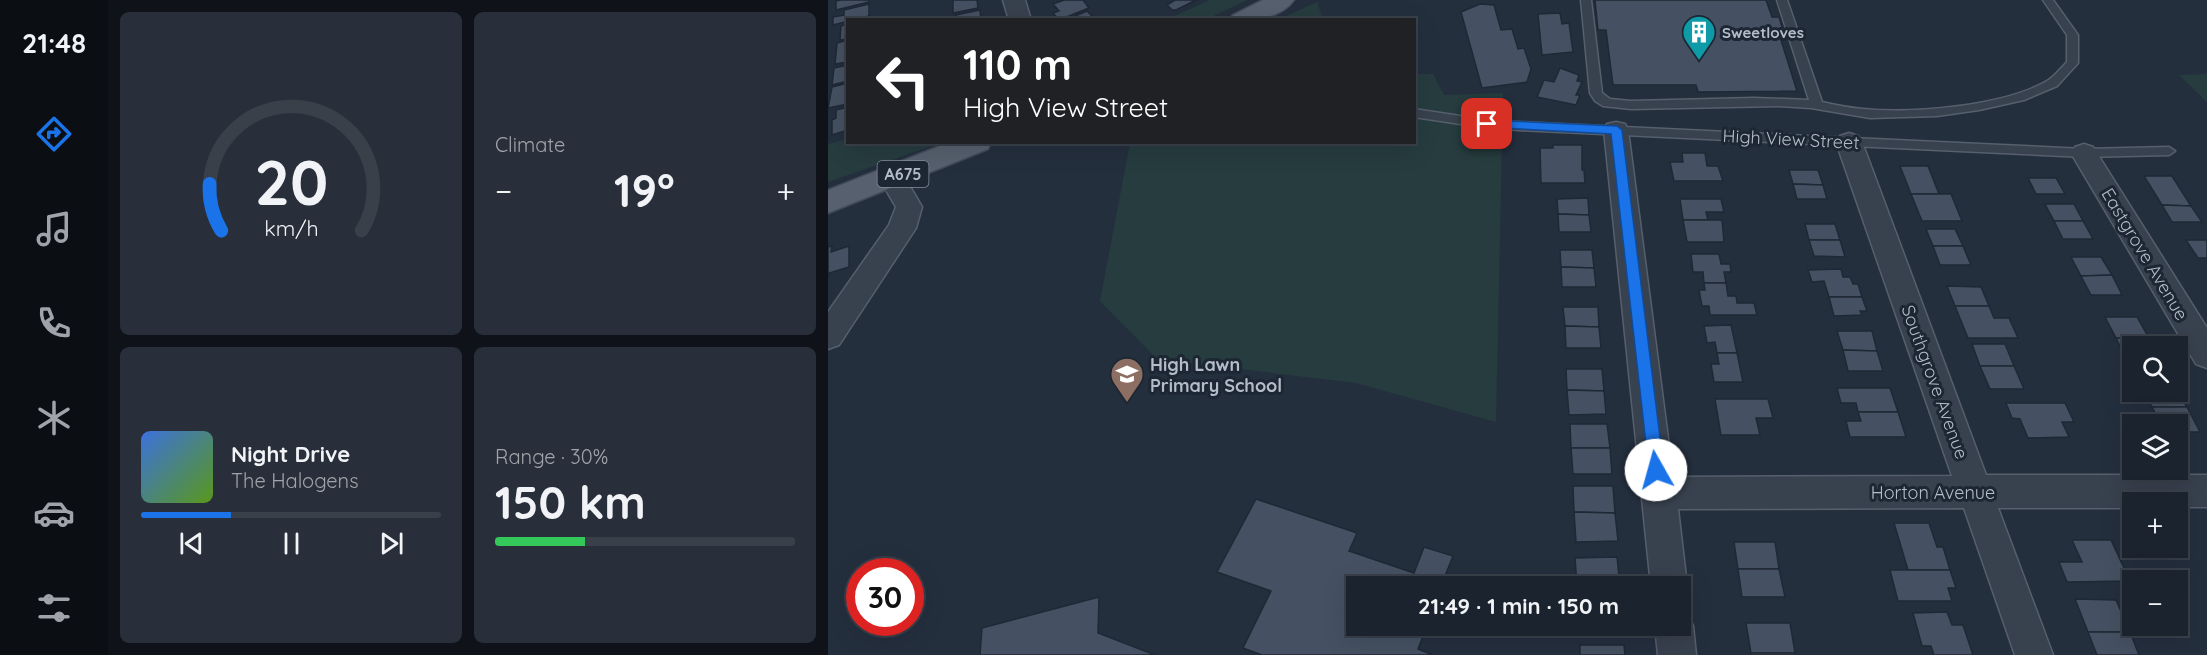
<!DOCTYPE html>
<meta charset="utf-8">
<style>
body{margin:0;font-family:Quicksand,sans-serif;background:#282f3a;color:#f1f3f6;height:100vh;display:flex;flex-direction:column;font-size:22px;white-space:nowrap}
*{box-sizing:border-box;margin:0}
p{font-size:20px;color:#a0a4aa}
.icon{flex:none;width:33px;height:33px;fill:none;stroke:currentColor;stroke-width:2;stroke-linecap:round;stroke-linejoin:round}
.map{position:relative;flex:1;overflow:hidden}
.side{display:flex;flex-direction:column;gap:12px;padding:12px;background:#0f1319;width:720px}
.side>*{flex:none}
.top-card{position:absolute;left:18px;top:18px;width:570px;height:126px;border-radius:0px;box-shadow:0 6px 24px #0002,0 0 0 2px #39404a;background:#202124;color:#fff;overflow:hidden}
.tools{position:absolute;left:1294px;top:336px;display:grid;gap:12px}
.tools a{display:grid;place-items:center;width:66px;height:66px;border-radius:0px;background:#1b232e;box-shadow:0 6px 24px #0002,0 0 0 2px #39404a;font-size:30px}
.speed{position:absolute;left:18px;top:558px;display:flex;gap:12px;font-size:30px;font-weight:700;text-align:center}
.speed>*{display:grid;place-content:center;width:78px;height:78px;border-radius:50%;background:#1b232e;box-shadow:0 6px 24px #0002,0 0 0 2px #39404a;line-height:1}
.speed .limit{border:9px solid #d22;background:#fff;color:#111}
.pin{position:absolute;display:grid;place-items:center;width:51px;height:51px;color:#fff;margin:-26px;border-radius:12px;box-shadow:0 3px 9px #0006}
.me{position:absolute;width:66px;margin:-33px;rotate:353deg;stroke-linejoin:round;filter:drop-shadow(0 0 4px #0008)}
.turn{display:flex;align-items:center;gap:21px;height:126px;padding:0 18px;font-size:27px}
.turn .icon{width:78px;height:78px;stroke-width:2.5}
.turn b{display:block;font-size:42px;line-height:51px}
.big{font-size:45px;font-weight:800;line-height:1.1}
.side .card{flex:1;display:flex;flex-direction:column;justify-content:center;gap:9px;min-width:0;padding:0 21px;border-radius:9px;background:#282f3a}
.side .dial{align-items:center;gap:0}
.dial svg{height:156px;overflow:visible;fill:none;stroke:#39404a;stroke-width:7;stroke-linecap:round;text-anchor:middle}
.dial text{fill:#f1f3f6;stroke:none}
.song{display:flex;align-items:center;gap:18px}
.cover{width:72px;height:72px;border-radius:9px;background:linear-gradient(135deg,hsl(220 70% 55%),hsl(90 70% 35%))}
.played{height:6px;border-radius:3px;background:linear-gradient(90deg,#1a73e8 30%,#39404a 30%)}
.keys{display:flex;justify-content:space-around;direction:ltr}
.heat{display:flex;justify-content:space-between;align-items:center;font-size:33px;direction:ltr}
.charge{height:9px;border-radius:4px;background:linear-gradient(90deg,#34c759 30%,#39404a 0)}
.side .tiles{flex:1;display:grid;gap:12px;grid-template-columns:repeat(2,1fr)}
.trip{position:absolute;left:518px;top:576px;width:345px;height:60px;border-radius:0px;background:#1b232e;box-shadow:0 6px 24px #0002,0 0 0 2px #39404a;font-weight:800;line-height:60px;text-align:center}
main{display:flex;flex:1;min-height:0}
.tabs{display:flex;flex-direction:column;width:108px;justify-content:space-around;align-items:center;background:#0b0e12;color:#a0a4aa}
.tabs .icon{width:42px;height:42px}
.tabs .current{color:#1a73e8}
.tabs b{font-size:27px;color:#f1f3f6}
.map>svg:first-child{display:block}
</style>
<main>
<nav class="tabs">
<b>21:48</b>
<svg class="icon current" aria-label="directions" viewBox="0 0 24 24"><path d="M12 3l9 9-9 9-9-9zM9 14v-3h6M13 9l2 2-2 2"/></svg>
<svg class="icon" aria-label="music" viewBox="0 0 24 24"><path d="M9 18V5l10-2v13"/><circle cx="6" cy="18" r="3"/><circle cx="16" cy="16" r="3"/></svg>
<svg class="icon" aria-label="phone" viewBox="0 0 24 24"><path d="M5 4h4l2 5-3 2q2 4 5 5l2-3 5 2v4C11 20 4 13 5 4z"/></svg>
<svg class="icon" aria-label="climate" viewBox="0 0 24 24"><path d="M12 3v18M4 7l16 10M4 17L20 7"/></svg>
<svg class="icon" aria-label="car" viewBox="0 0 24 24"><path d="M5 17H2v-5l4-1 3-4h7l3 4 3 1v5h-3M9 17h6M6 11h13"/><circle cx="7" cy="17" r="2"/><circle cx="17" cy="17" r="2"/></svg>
<svg class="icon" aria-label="filters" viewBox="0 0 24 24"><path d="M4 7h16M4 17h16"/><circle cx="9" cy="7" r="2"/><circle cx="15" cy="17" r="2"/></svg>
</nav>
<section class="side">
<div class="tiles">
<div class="card dial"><svg viewBox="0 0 100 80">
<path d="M14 69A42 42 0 1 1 86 69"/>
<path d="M14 69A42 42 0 0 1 8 45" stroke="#1a73e8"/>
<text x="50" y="56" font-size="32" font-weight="700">20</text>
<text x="50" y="72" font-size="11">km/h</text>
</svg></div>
<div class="card"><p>Climate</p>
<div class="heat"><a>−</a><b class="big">19°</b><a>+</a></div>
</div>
<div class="card">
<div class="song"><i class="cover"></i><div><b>Night Drive</b><p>The Halogens</p></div></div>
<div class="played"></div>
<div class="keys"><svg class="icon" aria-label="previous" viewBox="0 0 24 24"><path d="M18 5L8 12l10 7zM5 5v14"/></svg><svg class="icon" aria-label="pause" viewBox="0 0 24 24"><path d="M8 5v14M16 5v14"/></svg><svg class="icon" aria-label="next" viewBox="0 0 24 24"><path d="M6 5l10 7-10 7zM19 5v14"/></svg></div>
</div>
<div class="card"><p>Range · 30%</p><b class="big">150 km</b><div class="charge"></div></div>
</div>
</section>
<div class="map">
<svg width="1379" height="655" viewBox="0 0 1379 655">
<rect width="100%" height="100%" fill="#242f3e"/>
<g fill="#263c3f">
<polygon points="382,0 419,0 379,19 340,19"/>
<polygon points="489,2 495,19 452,19"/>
<polygon points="587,74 605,74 616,95 675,93 668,422 528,383 329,359 272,301 302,143 586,142"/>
<polygon points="1379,74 1379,102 1351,75"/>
<polygon points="19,139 20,142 113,143 0,182 0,144"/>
</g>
<g fill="#455162" stroke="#1f2835" stroke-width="1.5">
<polygon points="13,0 41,0 41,2 8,10 8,1"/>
<polygon points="125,0 149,0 150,8 125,13"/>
<polygon points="236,0 255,0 261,8 231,20 225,13 231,11 225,4"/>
<polygon points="347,0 368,0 348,10 344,10 339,5"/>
<polygon points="767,0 938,0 944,17 951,17 957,37 952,37 969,91 870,92 868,85 785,85 778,30 770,30"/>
<polygon points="41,4 41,16 5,25 5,17 16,15 16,10"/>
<polygon points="652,4 666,5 673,30 684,29 690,49 696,48 703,69 699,82 654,88 633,12"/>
<polygon points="152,10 153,20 128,20 128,15"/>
<polygon points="259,11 268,20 238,20"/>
<polygon points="732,13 734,24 741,23 745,52 714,55 710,14"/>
<polygon points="20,24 20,39 12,40 13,26"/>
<polygon points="20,40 20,62 7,64 9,43"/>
<polygon points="20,65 20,81 4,85 6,68"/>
<polygon points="732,68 751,75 749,81 754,82 748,95 752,95 748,105 709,97 716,80 726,82"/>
<polygon points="20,83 20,104 0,108 4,87"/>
<polygon points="20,107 20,130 4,135 4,120 8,118 8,110"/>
<polygon points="725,145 754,145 754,170 756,170 757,183 713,183 712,148 725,148"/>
<polygon points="854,153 877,153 879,166 890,166 895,181 846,181 842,162 855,162"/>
<polygon points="1072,166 1100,166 1111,194 1083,194"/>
<polygon points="961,170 990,170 995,185 965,184"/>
<polygon points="1316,176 1344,176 1363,206 1334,205"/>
<polygon points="1200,178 1228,178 1237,194 1208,194"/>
<polygon points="965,184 995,185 999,199 969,199"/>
<polygon points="1083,194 1123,194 1134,221 1094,221"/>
<polygon points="760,198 761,215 730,214 729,199"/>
<polygon points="852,199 893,199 896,212 878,212 880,220 855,220"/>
<polygon points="1217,204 1246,204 1255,221 1226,221"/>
<polygon points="1334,205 1363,206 1374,222 1344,222"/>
<polygon points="730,214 761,215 763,232 731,232"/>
<polygon points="855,220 894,220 896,242 859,242"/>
<polygon points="1226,221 1255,221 1265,239 1235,239"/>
<polygon points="977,224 1007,224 1012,240 981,240"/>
<polygon points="1098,229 1127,229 1135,246 1105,246"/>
<polygon points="981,240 1012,240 1017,257 986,256"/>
<polygon points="1358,240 1379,240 1379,258 1370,258"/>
<polygon points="4,246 3,252 21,246 21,267 1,273 0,279 0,247"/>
<polygon points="1105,246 1135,246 1143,265 1112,265"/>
<polygon points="732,250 764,250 766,268 733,267"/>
<polygon points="863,254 891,254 893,264 902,264 903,272 896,272 898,283 876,283 875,272 865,272"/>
<polygon points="1243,257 1273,257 1284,275 1253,276"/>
<polygon points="733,267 766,268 768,287 734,287"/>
<polygon points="1013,269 1015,277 1022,277 1025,284 1030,284 1034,297 1001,297 996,281 984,282 980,270"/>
<polygon points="1284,275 1294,295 1263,295 1253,276"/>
<polygon points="876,283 898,283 900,296 908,296 909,303 926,303 929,315 882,315 881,306 874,306 871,290 877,290"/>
<polygon points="1119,286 1153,287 1161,306 1127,306"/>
<polygon points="1001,297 1034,297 1039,311 1032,311 1034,315 1006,316"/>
<polygon points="1127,306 1161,306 1166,318 1181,318 1190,338 1140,338"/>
<polygon points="735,307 770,307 771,327 737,326"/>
<polygon points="1277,317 1309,317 1321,338 1288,338"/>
<polygon points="903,325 909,353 889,353 887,342 879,343 876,326"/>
<polygon points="737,326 771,327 773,348 738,348"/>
<polygon points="1009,331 1044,331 1049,351 1015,350"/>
<polygon points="1288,338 1321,338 1325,346 1305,346 1305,360 1299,360"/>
<polygon points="1144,344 1177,344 1186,366 1152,366"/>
<polygon points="1015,350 1049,351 1055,371 1020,371"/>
<polygon points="889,353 909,353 915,382 886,382 883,364 891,364"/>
<polygon points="1152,366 1186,366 1196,389 1162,389"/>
<polygon points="738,369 774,369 776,391 739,390"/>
<polygon points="1009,388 1062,388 1070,412 1030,412 1028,403 1013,403"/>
<polygon points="739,390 776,391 778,414 741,415"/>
<polygon points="1316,392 1350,392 1359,407 1324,407"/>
<polygon points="887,399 940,399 945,418 928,418 932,435 893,435"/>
<polygon points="1178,403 1237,403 1246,422 1234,422 1241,437 1200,438 1192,419 1184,418"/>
<polygon points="1324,407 1359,407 1372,432 1350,432 1350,424 1333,424"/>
<polygon points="1030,412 1070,412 1078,437 1022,437 1018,421 1033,421"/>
<polygon points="742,424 779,424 782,448 743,448"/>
<polygon points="743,448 782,448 784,474 745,474"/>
<polygon points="745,486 785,486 787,513 746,512"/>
<polygon points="428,499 529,533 521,551 586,573 596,547 625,556 613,586 528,586 528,626 599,626 590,649 605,655 434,655 415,648 443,591 389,572"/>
<polygon points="746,512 787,513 790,541 748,542"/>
<polygon points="1066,523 1101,523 1109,547 1115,547 1122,570 1080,570"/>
<polygon points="1244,540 1283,540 1302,581 1239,582 1231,562 1254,562"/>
<polygon points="906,542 947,542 951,569 910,569"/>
<polygon points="789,557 792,586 749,586 747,558"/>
<polygon points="910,569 951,569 957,597 914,597"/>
<polygon points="1062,570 1122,570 1128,588 1120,588 1124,601 1070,601"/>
<polygon points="271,597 270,633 327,655 152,655 154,628"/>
<polygon points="1247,599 1288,600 1302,632 1260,632"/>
<polygon points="1119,612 1124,625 1135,625 1145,655 1106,655 1103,646 1094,646 1085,613"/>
<polygon points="918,623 962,623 967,653 923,653"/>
<polygon points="1260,632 1302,632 1311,655 1269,655"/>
<polygon points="752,645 796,645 797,655 752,655"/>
<polygon points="923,653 967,653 968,655 923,655"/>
</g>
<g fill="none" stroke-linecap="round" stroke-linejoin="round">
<defs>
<g id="lane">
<path d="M753,0H763L774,93L782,99L803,101L926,98L981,100L949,0H959L994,102C1007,105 1021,108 1035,109C1084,114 1176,106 1219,81C1226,77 1233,68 1239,62V35L1215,0H1225L1250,35V63L1229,86L1196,100L1151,110L1109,116L1042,118L983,108L951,106L803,109L775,106L767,101L762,93Z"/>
<polygon points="586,109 659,120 690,122 1256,149 1341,147 1347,151 1341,155 1256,157 690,130 659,128 586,117"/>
</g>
<g id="street">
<polygon points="175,0 197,0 203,20 181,20"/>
<polygon points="788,122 797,124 800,130 845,477 1124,476 1008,142 1012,136 1021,133 1030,136 1034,142 1158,475 1379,475 1379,507 1350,507 1350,502 1305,502 1305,508 1170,508 1225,655 1187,655 1136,508 850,509 859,586 852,600 852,586 823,586 776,130 779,124"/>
<polygon points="1256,144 1265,147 1379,328 1379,368 1368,364 1243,153 1247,147"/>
<polygon points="64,169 73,171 94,207 88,228 11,345 0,349 0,312 61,225 68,207 51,178 55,171"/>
<polygon points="852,610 859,613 865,626 868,655 830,655 827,626 852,626"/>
</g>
<g id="primary">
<path d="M435,0H466C452,20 423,20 401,20L405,15Z"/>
<polygon points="122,142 163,142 160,149 0,213 0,190"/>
</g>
</defs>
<use href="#lane" stroke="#565f6c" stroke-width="3"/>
<use href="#street" stroke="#565f6c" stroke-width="3"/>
<use href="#primary" stroke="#414a57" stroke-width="3"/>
<use href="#lane" fill="#38414e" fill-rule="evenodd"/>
<use href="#street" fill="#38414e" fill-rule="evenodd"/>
<use href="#primary" fill="#56606e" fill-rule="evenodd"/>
</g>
<polygon fill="#1a73e8" stroke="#114b97" stroke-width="1.5" points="659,120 789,126 794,130 836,470 834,475 828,477 823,475 821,470 783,134 655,127 655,121"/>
<defs>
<symbol id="building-pin" viewBox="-11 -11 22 30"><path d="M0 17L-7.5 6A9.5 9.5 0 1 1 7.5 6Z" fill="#0f9aa8" stroke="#1d2633"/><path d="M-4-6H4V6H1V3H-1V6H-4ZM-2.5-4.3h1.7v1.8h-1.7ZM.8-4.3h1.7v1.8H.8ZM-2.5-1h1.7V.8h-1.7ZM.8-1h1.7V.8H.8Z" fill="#fff"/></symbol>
<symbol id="school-pin" viewBox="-11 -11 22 30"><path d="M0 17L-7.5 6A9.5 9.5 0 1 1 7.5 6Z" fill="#8d6e63" stroke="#1d2633"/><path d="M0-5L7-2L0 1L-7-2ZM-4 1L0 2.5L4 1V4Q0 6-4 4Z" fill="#fff"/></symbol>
</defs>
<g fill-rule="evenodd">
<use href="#building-pin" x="852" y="13" width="38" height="52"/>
<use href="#school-pin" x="280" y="355" width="38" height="52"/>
</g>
<g text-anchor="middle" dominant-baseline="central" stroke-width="6" stroke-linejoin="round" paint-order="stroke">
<g font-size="15" font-weight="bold" fill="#b4bcc9" stroke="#1d2633" text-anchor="start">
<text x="894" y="32">Sweetloves</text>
</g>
<rect fill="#1d2633" stroke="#878f9c" stroke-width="1.5" x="49.5" y="161" width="51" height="26" rx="4.5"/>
<g font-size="16" font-weight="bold" fill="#b4bcc9">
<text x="75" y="174">A675</text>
</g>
<g font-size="18" fill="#b4bcc9" stroke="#1d2633">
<text transform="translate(963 139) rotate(3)">High View Street</text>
<text transform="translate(1317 254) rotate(59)">Eastgrove Avenue</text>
<text transform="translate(1107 382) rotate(70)">Southgrove Avenue</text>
<text x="1105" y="492">Horton Avenue</text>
</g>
<g font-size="18" font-weight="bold" fill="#b4bcc9" stroke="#1d2633" text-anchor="start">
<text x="322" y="364">High Lawn<tspan x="322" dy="21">Primary School</tspan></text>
</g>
</g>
</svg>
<div class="tools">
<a><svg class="icon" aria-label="search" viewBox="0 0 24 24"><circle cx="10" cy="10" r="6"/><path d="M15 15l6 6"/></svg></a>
<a><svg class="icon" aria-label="layers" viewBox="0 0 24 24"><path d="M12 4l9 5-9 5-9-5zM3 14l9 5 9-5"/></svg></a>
<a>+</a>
<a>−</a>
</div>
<div class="speed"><div class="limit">30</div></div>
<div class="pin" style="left:659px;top:124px;background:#d93025"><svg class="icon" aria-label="arrive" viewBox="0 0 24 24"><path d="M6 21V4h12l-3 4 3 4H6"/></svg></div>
<svg class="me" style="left:828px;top:470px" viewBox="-20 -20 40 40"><circle r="19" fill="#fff"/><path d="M0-13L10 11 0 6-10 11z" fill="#1a73e8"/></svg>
<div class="trip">21:49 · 1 min · 150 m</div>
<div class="top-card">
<div class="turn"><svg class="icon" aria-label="left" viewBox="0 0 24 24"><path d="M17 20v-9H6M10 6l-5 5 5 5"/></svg><div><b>110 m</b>High View Street</div></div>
</div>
</div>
</main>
